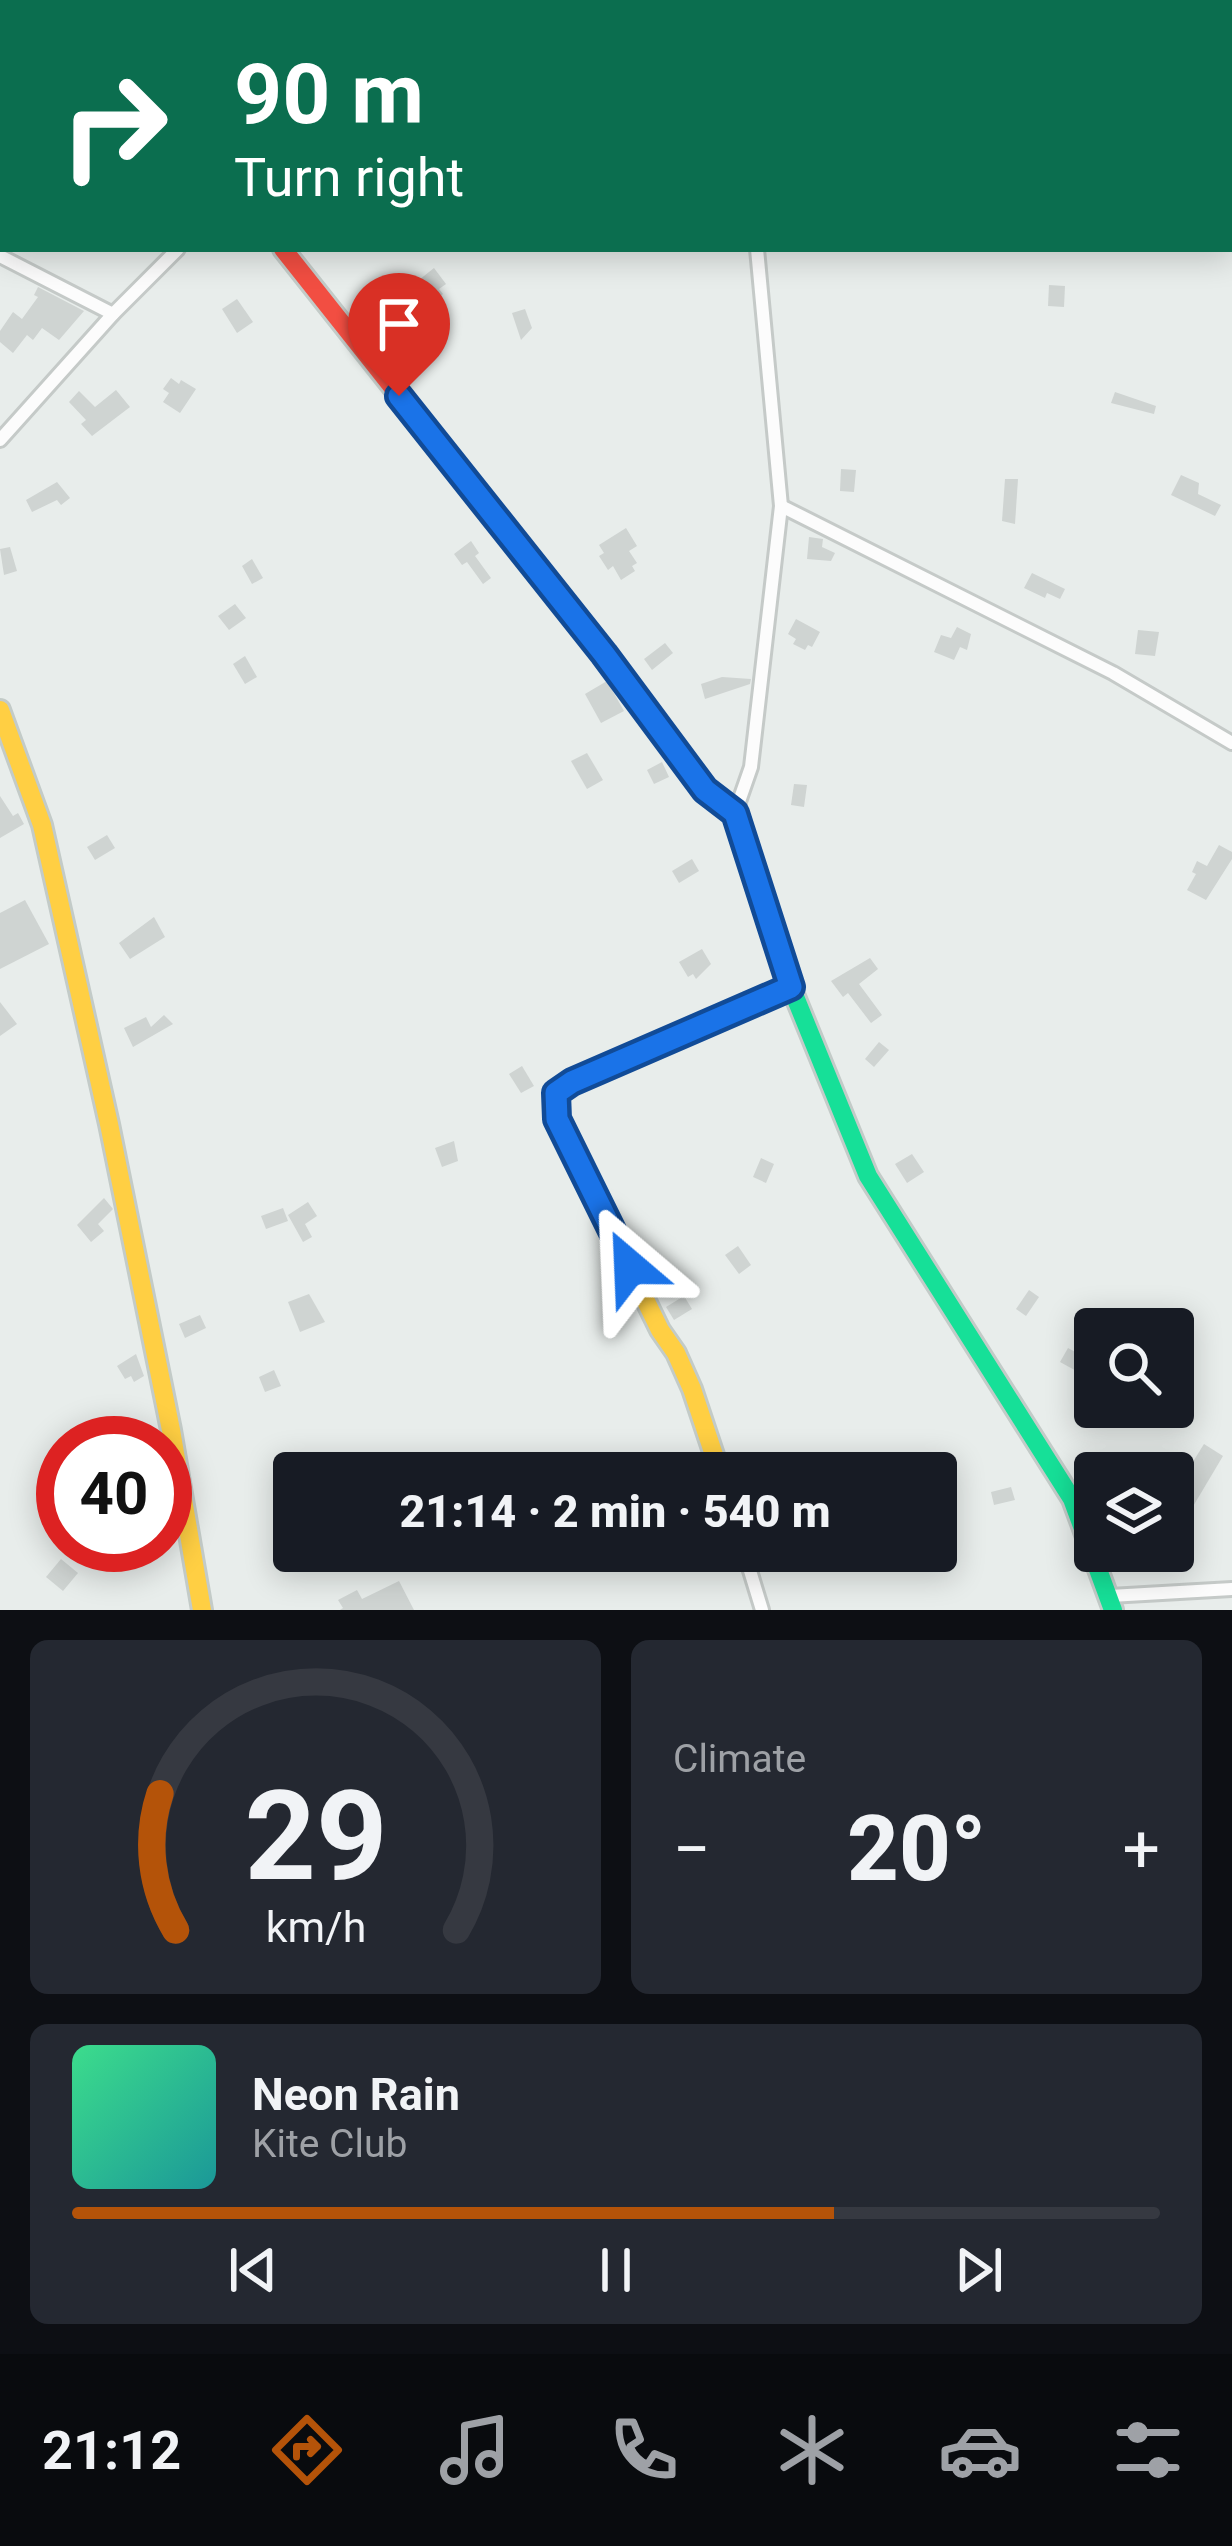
<!DOCTYPE html>
<meta charset="utf-8">
<style>
body{margin:0;font-family:Roboto,sans-serif;background:#242831;color:#f1f3f6;height:100vh;display:flex;flex-direction:column;font-size:45px;white-space:nowrap}
*{box-sizing:border-box;margin:0}
p{font-size:39px;color:#9ea1a6}
.icon{flex:none;width:66px;height:66px;fill:none;stroke:currentColor;stroke-width:2;stroke-linecap:round;stroke-linejoin:round}
.map{position:relative;height:1610px;overflow:hidden}
.panel{display:flex;flex-direction:column;gap:30px;padding:30px;background:#0d0f14;flex:1}
.panel>*{flex:none}
.guide{position:absolute;left:0px;top:0px;width:1233px;height:252px;box-shadow:0 6px 30px #0003;background:#0b6e4f;color:#fff;overflow:hidden}
.controls{position:absolute;left:1074px;top:1308px;display:grid;gap:24px}
.controls a{display:grid;place-items:center;width:120px;height:120px;border-radius:12px;background:#171b24;box-shadow:0 6px 30px #0003;font-size:60px}
.speed{position:absolute;left:36px;top:1416px;display:flex;gap:24px;font-size:60px;font-weight:700;text-align:center}
.speed>*{display:grid;place-content:center;width:156px;height:156px;border-radius:50%;background:#171b24;box-shadow:0 6px 30px #0003;line-height:1}
.speed .limit{border:18px solid #d22;background:#fff;color:#111}
.pin{position:absolute;display:grid;place-items:center;width:102px;height:102px;color:#fff;margin:-123px -51px;border-radius:50% 50% 50% 0;rotate:-45deg;box-shadow:0 0 12px #0007}
.pin .icon{rotate:45deg}
.me{position:absolute;width:132px;margin:-66px;rotate:334deg;stroke-linejoin:round;filter:drop-shadow(0 0 9px #0008)}
.turn{display:flex;align-items:center;gap:42px;height:252px;padding:0 36px;font-size:54px}
.turn .icon{width:156px;height:156px;stroke-width:2.5}
.turn b{display:block;font-size:84px;line-height:102px}
.big{font-size:90px;font-weight:800;line-height:1.1}
.panel .tile{flex:1;display:flex;flex-direction:column;justify-content:center;gap:18px;min-width:0;padding:0 42px;border-radius:18px;background:#242831}
.panel .dial{align-items:center;gap:0}
.dial svg{height:312px;overflow:visible;fill:none;stroke:#363941;stroke-width:7;stroke-linecap:round;text-anchor:middle}
.dial text{fill:#f1f3f6;stroke:none}
.song{display:flex;align-items:center;gap:36px}
.cover{width:144px;height:144px;border-radius:18px;background:linear-gradient(135deg,hsl(150 70% 55%),hsl(180 70% 35%))}
.played{height:12px;border-radius:6px;background:linear-gradient(90deg,#b45309 70%,#363941 70%)}
.keys{display:flex;justify-content:space-around;direction:ltr}
.heat{display:flex;justify-content:space-between;align-items:center;font-size:66px;direction:ltr}
.panel .tiles{flex:1;display:grid;gap:30px;grid-template-columns:1fr 1fr}
.tile:last-child{grid-column:span 2}
.trip{position:absolute;left:273px;top:1452px;width:684px;height:120px;border-radius:12px;background:#171b24;box-shadow:0 6px 30px #0003;font-weight:800;line-height:120px;text-align:center}
.dock{display:flex;height:192px;justify-content:space-around;align-items:center;background:#090b0e;color:#9ea1a6}
.dock .icon{width:84px;height:84px}
.dock .on{color:#b45309}
.dock b{font-size:54px;color:#f1f3f6}
.map>svg:first-child{display:block}
</style>
<div class="map">
<svg width="1232" height="1610" viewBox="0 0 1232 1610">
<rect width="100%" height="100%" fill="#e8edeb"/>
<g fill="#cfd4d2">
<polygon points="434,268 446,284 439,289 443,294 432,303 428,299 422,304 409,288"/>
<polygon points="1049,285 1065,286 1064,307 1048,306"/>
<polygon points="38,287 84,311 59,340 42,328 33,340 27,335 13,353 0,342 0,331 13,312 22,319 38,297 34,295"/>
<polygon points="237,299 253,322 237,333 222,309"/>
<polygon points="525,309 532,328 521,340 512,313"/>
<polygon points="171,378 179,384 181,380 196,389 180,413 163,402 169,393 163,389"/>
<polygon points="116,390 130,407 92,436 81,424 86,420 69,402 79,391 95,407"/>
<polygon points="1115,392 1156,406 1154,414 1111,403"/>
<polygon points="841,469 856,470 854,492 840,491"/>
<polygon points="1181,475 1199,483 1198,494 1221,505 1215,516 1171,495"/>
<polygon points="1005,479 1018,479 1015,524 1002,521"/>
<polygon points="57,482 70,498 61,505 57,500 32,512 26,500"/>
<polygon points="626,528 637,546 629,551 637,563 632,566 635,571 621,580 613,566 608,570 599,556 604,553 599,545"/>
<polygon points="809,537 823,539 822,547 835,553 831,561 807,559"/>
<polygon points="471,541 479,553 475,556 491,578 483,584 467,562 462,565 454,554"/>
<polygon points="10,547 17,571 4,575 0,549"/>
<polygon points="252,559 263,578 252,584 242,566"/>
<polygon points="1032,573 1065,589 1060,599 1047,593 1045,598 1024,588"/>
<polygon points="235,604 246,618 229,630 218,616"/>
<polygon points="796,619 820,632 812,647 808,645 805,650 793,644 796,639 788,634"/>
<polygon points="957,627 971,634 967,650 960,647 954,660 934,652 941,635 951,638"/>
<polygon points="1138,630 1159,632 1155,656 1135,654"/>
<polygon points="665,643 673,653 652,670 644,659"/>
<polygon points="245,656 257,677 245,684 233,664"/>
<polygon points="722,677 751,679 750,684 705,699 701,684"/>
<polygon points="607,681 624,711 601,723 585,694"/>
<polygon points="587,753 603,780 587,789 571,761"/>
<polygon points="662,762 669,777 654,784 647,770"/>
<polygon points="794,784 807,785 804,807 791,805"/>
<polygon points="0,796 13,816 18,813 24,824 0,838"/>
<polygon points="107,835 115,848 95,860 87,847"/>
<polygon points="1219,845 1232,852 1232,859 1206,900 1187,890 1196,874 1192,872 1197,861 1207,866"/>
<polygon points="692,859 699,871 679,883 672,871"/>
<polygon points="25,900 49,944 0,969 0,913"/>
<polygon points="154,917 165,937 130,959 119,943"/>
<polygon points="702,949 711,964 696,979 693,974 688,977 679,962"/>
<polygon points="870,958 878,969 859,984 882,1015 871,1023 848,993 843,997 831,981"/>
<polygon points="0,1002 17,1024 0,1036"/>
<polygon points="164,1015 173,1024 133,1047 124,1028 146,1017 151,1027"/>
<polygon points="879,1042 889,1050 874,1067 865,1059"/>
<polygon points="522,1066 534,1086 521,1093 509,1074"/>
<polygon points="454,1141 458,1161 442,1167 435,1148"/>
<polygon points="912,1154 924,1172 907,1183 895,1164"/>
<polygon points="761,1158 774,1164 766,1183 753,1177"/>
<polygon points="104,1198 113,1209 98,1224 104,1231 91,1242 77,1225"/>
<polygon points="308,1202 317,1216 305,1224 312,1237 303,1242 288,1215"/>
<polygon points="283,1208 288,1221 266,1229 261,1216"/>
<polygon points="738,1246 751,1265 739,1274 725,1255"/>
<polygon points="1029,1290 1039,1297 1026,1316 1016,1309"/>
<polygon points="309,1294 325,1322 300,1332 288,1302"/>
<polygon points="684,1296 692,1309 674,1320 666,1307"/>
<polygon points="200,1315 206,1328 185,1338 179,1324"/>
<polygon points="1068,1348 1088,1359 1080,1373 1060,1362"/>
<polygon points="136,1354 144,1376 134,1382 131,1376 125,1379 117,1366"/>
<polygon points="274,1370 281,1386 265,1392 259,1377"/>
<polygon points="1095,1377 1095,1406 1083,1415 1076,1405 1085,1398"/>
<polygon points="1204,1444 1223,1456 1173,1540 1173,1494"/>
<polygon points="1011,1487 1015,1500 994,1505 991,1492"/>
<polygon points="61,1559 78,1573 63,1591 46,1577"/>
<polygon points="399,1581 414,1610 340,1610 343,1608 338,1600 357,1590 362,1599"/>
</g>
<g fill="none" stroke-linecap="round" stroke-linejoin="round">
<defs>
<g id="street">
<polyline points="726,0 728,3"/>
<polyline points="769,0 788,3"/>
<polyline points="332,3 334,0"/>
<polyline points="1230,108 1232,108"/>
<polyline points="0,256 113,314"/>
<polyline points="0,440 113,314 178,249"/>
<polyline points="781,506 1113,673 1232,743"/>
<polyline points="735,813 751,767 781,506 757,249"/>
<polyline points="744,1551 762,1610"/>
<polyline points="1110,1596 1232,1589"/>
</g>
<polyline id="fast" points="741,832 791,987 868,1176 1072,1499 1113,1610"/>
<g id="slow">
<polyline points="0,710 42,825 109,1124 171,1430 202,1610"/>
<polyline points="720,1473 692,1389 676,1353 660,1330 557,1119 554,1103 560,1088 572,1082 791,987"/>
</g>
<polyline id="jam" points="283,249 604,654 705,790 735,813 741,832"/>
</defs>
<use href="#street" stroke="#c5cac8" stroke-width="18"/>
<use href="#fast" stroke="#c3cbc8" stroke-width="24"/>
<use href="#slow" stroke="#c3cbc8" stroke-width="24"/>
<use href="#jam" stroke="#c3cbc8" stroke-width="24"/>
<use href="#street" stroke="#fcfcfc" stroke-width="12"/>
<use href="#fast" stroke="#16e098" stroke-width="18"/>
<use href="#slow" stroke="#ffcf43" stroke-width="18"/>
<use href="#jam" stroke="#f24e42" stroke-width="18"/>
</g>
<g fill="none" stroke-linecap="round" stroke-linejoin="round">
<defs>
<polyline id="route" points="399,396 604,654 705,790 735,813 791,987 572,1082 556,1093 557,1119 630,1267"/>
</defs>
<use href="#route" stroke="#114b97" stroke-width="30"/>
<use href="#route" stroke="#1a73e8" stroke-width="21"/>
</g>
</svg>
<div class="controls">
<a><svg class="icon" aria-label="search" viewBox="0 0 24 24"><circle cx="10" cy="10" r="6"/><path d="M15 15l6 6"/></svg></a>
<a><svg class="icon" aria-label="layers" viewBox="0 0 24 24"><path d="M12 4l9 5-9 5-9-5zM3 14l9 5 9-5"/></svg></a>
</div>
<div class="speed"><div class="limit">40</div></div>
<div class="pin" style="left:399px;top:396px;background:#d93025"><svg class="icon" aria-label="arrive" viewBox="0 0 24 24"><path d="M6 21V4h12l-3 4 3 4H6"/></svg></div>
<svg class="me" style="left:630px;top:1267px" viewBox="-20 -20 40 40"><path d="M0-17L14 15 0 8-14 15z" fill="#1a73e8" stroke="#fff" stroke-width="4"/></svg>
<div class="trip">21:14 · 2 min · 540 m</div>
<div class="guide">
<div class="turn"><svg class="icon" aria-label="right" viewBox="0 0 24 24"><path d="M7 20v-9h11M14 6l5 5-5 5"/></svg><div><b>90 m</b>Turn right</div></div>
</div>
</div>
<section class="panel">
<div class="tiles">
<div class="tile dial"><svg viewBox="0 0 100 80">
<path d="M14 69A42 42 0 1 1 86 69"/>
<path d="M14 69A42 42 0 0 1 10 34" stroke="#b45309"/>
<text x="50" y="56" font-size="32" font-weight="700">29</text>
<text x="50" y="72" font-size="11">km/h</text>
</svg></div>
<div class="tile"><p>Climate</p>
<div class="heat"><a>−</a><b class="big">20°</b><a>+</a></div>
</div>
<div class="tile">
<div class="song"><i class="cover"></i><div><b>Neon Rain</b><p>Kite Club</p></div></div>
<div class="played"></div>
<div class="keys"><svg class="icon" aria-label="previous" viewBox="0 0 24 24"><path d="M18 5L8 12l10 7zM5 5v14"/></svg><svg class="icon" aria-label="pause" viewBox="0 0 24 24"><path d="M8 5v14M16 5v14"/></svg><svg class="icon" aria-label="next" viewBox="0 0 24 24"><path d="M6 5l10 7-10 7zM19 5v14"/></svg></div>
</div>
</div>
</section>
<nav class="dock">
<b>21:12</b>
<svg class="icon on" aria-label="directions" viewBox="0 0 24 24"><path d="M12 3l9 9-9 9-9-9zM9 14v-3h6M13 9l2 2-2 2"/></svg>
<svg class="icon" aria-label="music" viewBox="0 0 24 24"><path d="M9 18V5l10-2v13"/><circle cx="6" cy="18" r="3"/><circle cx="16" cy="16" r="3"/></svg>
<svg class="icon" aria-label="phone" viewBox="0 0 24 24"><path d="M5 4h4l2 5-3 2q2 4 5 5l2-3 5 2v4C11 20 4 13 5 4z"/></svg>
<svg class="icon" aria-label="climate" viewBox="0 0 24 24"><path d="M12 3v18M4 7l16 10M4 17L20 7"/></svg>
<svg class="icon" aria-label="car" viewBox="0 0 24 24"><path d="M5 17H2v-5l4-1 3-4h7l3 4 3 1v5h-3M9 17h6M6 11h13"/><circle cx="7" cy="17" r="2"/><circle cx="17" cy="17" r="2"/></svg>
<svg class="icon" aria-label="filters" viewBox="0 0 24 24"><path d="M4 7h16M4 17h16"/><circle cx="9" cy="7" r="2"/><circle cx="15" cy="17" r="2"/></svg>
</nav>
